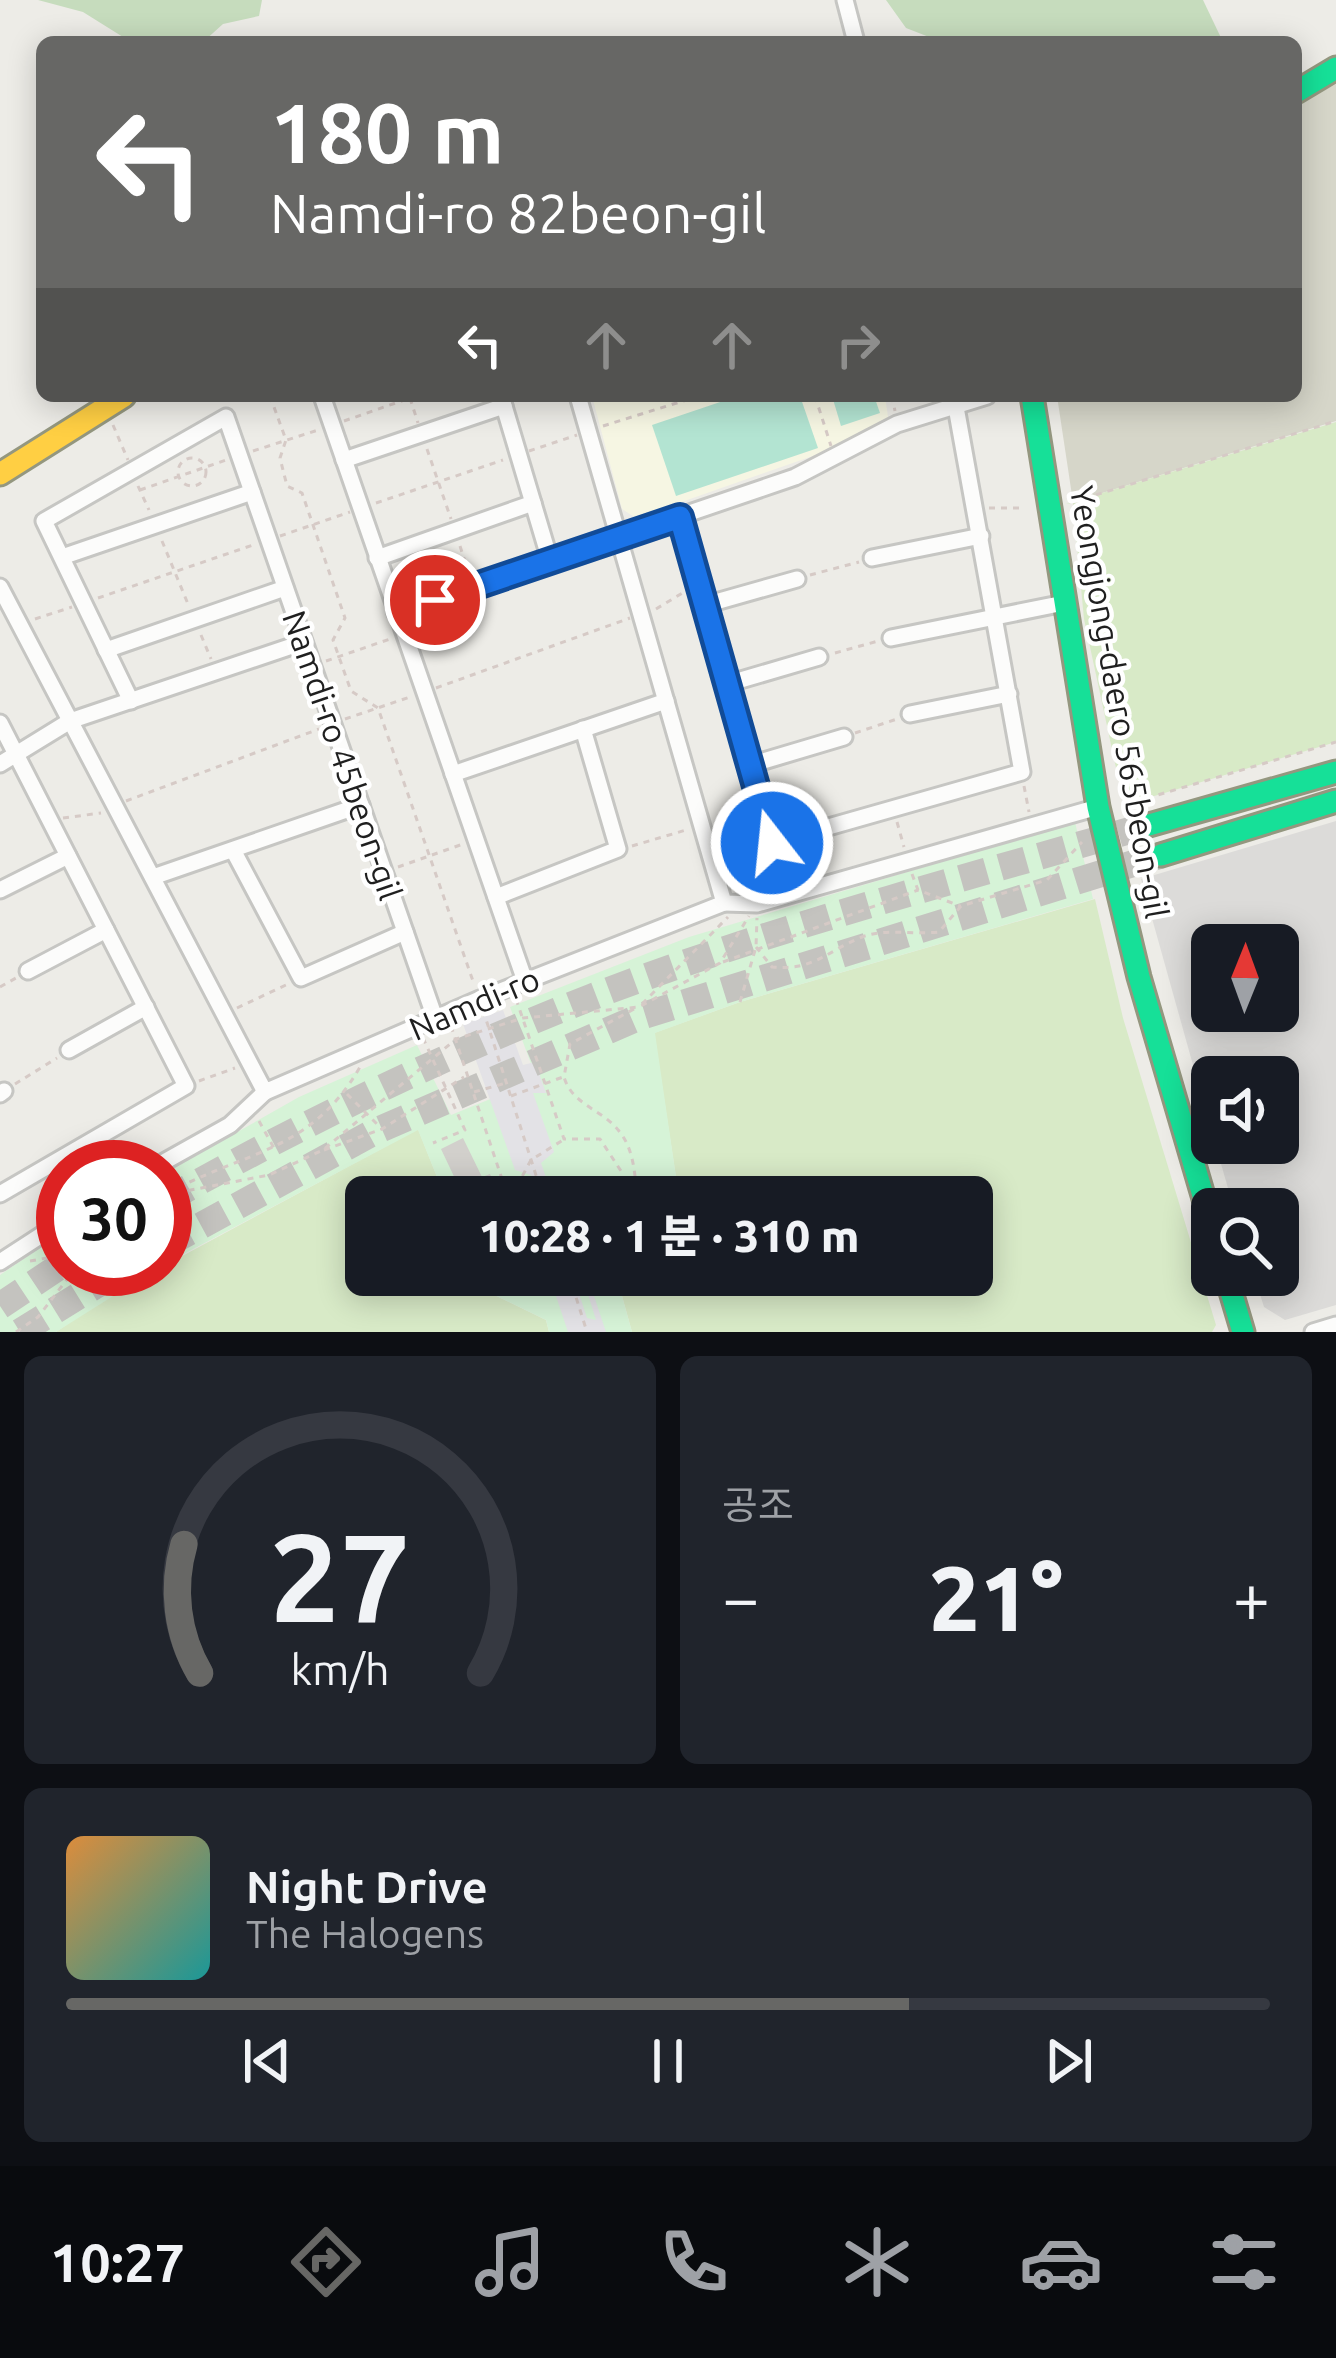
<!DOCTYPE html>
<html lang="ko">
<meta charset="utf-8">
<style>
body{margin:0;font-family:Ubuntu,"Noto Sans KR",sans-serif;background:#20242c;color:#f1f3f6;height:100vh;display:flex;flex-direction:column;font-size:45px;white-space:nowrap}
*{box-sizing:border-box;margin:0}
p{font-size:39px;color:#9ea1a6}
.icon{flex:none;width:66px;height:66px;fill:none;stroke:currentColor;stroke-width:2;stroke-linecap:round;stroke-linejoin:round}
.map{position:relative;height:1332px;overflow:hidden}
.sheet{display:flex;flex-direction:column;gap:24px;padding:24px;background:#0d0f14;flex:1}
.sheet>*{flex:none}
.banner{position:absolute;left:36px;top:36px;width:1266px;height:366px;border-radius:18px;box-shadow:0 6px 30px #0003;background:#676765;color:#fff;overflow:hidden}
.needle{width:78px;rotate:1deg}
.controls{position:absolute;left:1191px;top:924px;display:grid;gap:24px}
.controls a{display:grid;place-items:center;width:108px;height:108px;border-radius:18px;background:#171b24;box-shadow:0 6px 30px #0003;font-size:60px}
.speed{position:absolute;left:36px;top:1140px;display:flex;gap:24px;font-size:60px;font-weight:700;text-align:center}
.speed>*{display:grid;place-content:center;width:156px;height:156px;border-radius:50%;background:#171b24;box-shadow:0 6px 30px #0003;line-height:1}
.speed .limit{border:18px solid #d22;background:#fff;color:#111}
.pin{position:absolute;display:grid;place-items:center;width:102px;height:102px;color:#fff;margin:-51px;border:6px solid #fff;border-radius:50%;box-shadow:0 3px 12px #0007}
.me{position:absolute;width:132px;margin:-66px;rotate:344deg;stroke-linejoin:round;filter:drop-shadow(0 0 9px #0008)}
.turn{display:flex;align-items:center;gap:42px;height:252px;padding:0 36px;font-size:54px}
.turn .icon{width:156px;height:156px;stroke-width:2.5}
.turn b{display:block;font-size:84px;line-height:102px}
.lanes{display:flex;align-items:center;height:114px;padding:0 36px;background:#0003;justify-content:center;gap:60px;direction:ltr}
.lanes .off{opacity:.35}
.big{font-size:90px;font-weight:800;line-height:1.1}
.sheet .widget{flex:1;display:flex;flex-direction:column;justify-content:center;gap:18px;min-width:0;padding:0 42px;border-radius:18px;background:#20242c}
.sheet .dial{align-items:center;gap:0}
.dial svg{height:312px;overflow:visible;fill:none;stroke:#363941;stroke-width:7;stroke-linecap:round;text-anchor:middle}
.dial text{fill:#f1f3f6;stroke:none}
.song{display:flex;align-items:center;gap:36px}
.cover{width:144px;height:144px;border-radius:18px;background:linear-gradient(135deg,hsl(30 70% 55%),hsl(180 70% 35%))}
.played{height:12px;border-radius:6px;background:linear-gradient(90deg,#676765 70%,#363941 70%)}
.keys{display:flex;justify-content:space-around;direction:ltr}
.heat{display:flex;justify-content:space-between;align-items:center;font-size:66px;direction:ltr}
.sheet .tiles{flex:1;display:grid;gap:24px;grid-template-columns:1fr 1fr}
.widget:last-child{grid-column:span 2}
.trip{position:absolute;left:345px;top:1176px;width:648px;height:120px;border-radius:18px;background:#171b24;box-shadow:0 6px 30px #0003;font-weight:800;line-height:120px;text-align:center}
.tabs{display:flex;height:192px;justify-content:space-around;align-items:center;background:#090b0e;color:#9ea1a6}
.tabs .icon{width:84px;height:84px}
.tabs .on{color:#676765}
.tabs b{font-size:54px;color:#f1f3f6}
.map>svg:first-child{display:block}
</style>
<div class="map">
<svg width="1336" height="1332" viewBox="0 0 1336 1332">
<rect width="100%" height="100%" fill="#edece7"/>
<path fill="#dcdbd9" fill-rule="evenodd" d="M1336,821V1305L1285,1320L1264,1307L1254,1275H1278V1209H1234L1215,1143H1278V1077H1212V1133L1141,879ZM1212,945H1278V1011H1212Z"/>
<polygon fill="#f6f6e3" points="592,396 885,396 888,417 827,451 636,518 622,509"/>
<polygon fill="#d6d6c9" points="1336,84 1336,421 1073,502 1057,396 1296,396 1296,105"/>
<g fill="#d8eac7">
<polygon points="1336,422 1336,742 1124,805 1084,619 1073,503 1066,504"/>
<polygon points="1095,899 1123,1018 1216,1325 1212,1332 632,1332 622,1296 634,1275 972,1275 972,1197 679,1197 654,1033 740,1002"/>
<polygon points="418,1129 445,1197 366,1197 366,1275 477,1275 482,1289 546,1320 549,1332 56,1332 108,1296"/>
</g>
<g fill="#c6dcbd">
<polygon points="38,0 262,0 259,16 223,24 203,42 131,42 83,12"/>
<polygon points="886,0 1203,0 1223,42 942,42 906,28"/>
</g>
<g fill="#d6f3d7">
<polygon points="1075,822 1093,899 740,1002 655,1033 679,1197 445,1197 418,1130 165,1264 165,1173 299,1097 417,1045 451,1115 537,1080 510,1007 689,937"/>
<polygon points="63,1232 63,1269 156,1269 56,1332 0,1332 0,1275"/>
<polygon points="477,1275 634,1275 622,1296 632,1332 549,1332 546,1320 482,1289"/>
</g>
<g fill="#b3e4d2">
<polygon points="738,396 800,396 818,448 676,496 652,425"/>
<polygon points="832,396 874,396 880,413 841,426"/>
</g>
<g fill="#e3e2e6">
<polygon points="503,1010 523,1065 535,1062 546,1093 533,1093 554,1152 541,1163 553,1197 539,1197 531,1175 515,1170 463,1024"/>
<polygon points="549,1275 573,1275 587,1318 596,1320 582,1275 587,1275 606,1332 568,1332"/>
</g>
<polygon fill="#d2d0cc" points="463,1138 482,1177 490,1174 501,1197 438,1197 459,1187 441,1149"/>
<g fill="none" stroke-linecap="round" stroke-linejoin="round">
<g stroke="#c4c3bf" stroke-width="27" stroke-dasharray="27 14" stroke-linecap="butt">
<path d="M165,1201C303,1123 444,1055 592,997C773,927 963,879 1149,825"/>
<polyline points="165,1245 376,1131 642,1016 1161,855"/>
<polyline points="0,1306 63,1264"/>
<polyline points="20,1332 122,1269"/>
</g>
<defs>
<g id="street">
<polyline points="845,0 856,42"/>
<polyline points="322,396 525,981"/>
<polyline points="501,396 550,560"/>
<polyline points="344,460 504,406"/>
<polyline points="679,517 772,843 1022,772 954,396"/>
<polyline points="62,557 252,492"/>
<polyline points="377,558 533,503"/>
<polyline points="872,558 981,536"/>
<polyline points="0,587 265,1092 480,999 724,903 578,396"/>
<polyline points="705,605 797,579"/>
<polyline points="396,613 795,477 897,424 987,396"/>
<polyline points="891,638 1064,603"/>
<polyline points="106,650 285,588"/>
<polyline points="727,684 819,657"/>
<polyline points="131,701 44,521 226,417 435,1018"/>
<polyline points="910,714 1009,694"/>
<polyline points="0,723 186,1086 0,1194"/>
<polyline points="0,764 70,721 304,642"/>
<polyline points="750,765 844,737"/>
<polyline points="453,774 666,701"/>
<polyline points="233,850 301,978 405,932"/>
<polyline points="153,877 361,805"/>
<polyline points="0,890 68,856"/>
<polyline points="496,897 618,849 583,729"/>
<polyline points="724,903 757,904 1098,807"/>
<polyline points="28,971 106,930"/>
<polyline points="69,1050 146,1007"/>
<polyline points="0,1094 4,1091"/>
<polyline points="155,1167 230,1125 265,1092"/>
<polyline points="0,1262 63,1221"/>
<polyline points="1313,1332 1336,1325"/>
</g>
<g id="fast">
<polyline points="1296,92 1336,68"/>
<polyline points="1032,396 1098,807 1139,977 1212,1226"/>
<polyline points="1149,825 1336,772"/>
<polyline points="1161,855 1336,801"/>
<polyline points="1226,1275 1243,1332"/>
</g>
<polyline id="slow" points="0,474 124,396"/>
</defs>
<use href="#street" stroke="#c6c6c3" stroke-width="21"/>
<use href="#fast" stroke="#94977f" stroke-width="27"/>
<use href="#slow" stroke="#94977f" stroke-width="27"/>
<g stroke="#d6cac6" stroke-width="3" stroke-dasharray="6 6" stroke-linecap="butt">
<polyline points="270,396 286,440 280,458 287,486 302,493 345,618 333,640 351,691 378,708 474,984"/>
<polyline points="815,396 831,446"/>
<polyline points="892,396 895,411"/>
<polyline points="410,398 418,423"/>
<polyline points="344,421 410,398"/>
<polyline points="113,425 128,460"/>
<polyline points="603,426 699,396"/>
<polyline points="427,449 451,519"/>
<polyline points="253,451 318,430"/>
<polyline points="529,451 577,435"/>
<circle cx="192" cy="472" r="14"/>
<polyline points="138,486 149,510"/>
<polyline points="140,490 226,460"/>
<polyline points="1073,502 1336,421"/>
<polyline points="376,503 503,460"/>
<polyline points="989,508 1024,508"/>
<polyline points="280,536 350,512"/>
<polyline points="162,541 188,604"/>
<polyline points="460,546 468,571"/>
<polyline points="810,575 859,562"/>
<polyline points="98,598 253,545"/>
<polyline points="656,609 684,592"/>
<polyline points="35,619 72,607"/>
<polyline points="201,635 211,659"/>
<polyline points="835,653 878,641"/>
<polyline points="326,661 390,639"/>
<polyline points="436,688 630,618"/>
<polyline points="345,719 410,697"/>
<polyline points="855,733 897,719"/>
<polyline points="1024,786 1029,812"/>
<polyline points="126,801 319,729"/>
<polyline points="1124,805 1336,742"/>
<polyline points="63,818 101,813"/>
<polyline points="897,822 904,847"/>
<polyline points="632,846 686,830"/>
<polyline points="727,854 759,846"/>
<polyline points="398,867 463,844"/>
<polyline points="912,874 918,890 960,906"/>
<path d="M756,947L772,967C814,971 827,951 862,937C887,928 912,935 939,932L961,906L1047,880L1082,842"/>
<polyline points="723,962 918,890"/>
<polyline points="0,987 16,978"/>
<polyline points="516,999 564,1139 600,1139 621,1171 623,1197"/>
<polyline points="740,1002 756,947 757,918"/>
<polyline points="642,1004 728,917"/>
<polyline points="237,1008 288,984"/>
<path d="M634,1009L570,1044L564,1077C572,1105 602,1109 619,1131C634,1149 635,1175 637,1197"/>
<polyline points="483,1010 543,1197"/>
<polyline points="451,1026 508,1197"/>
<polyline points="423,1038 465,1130 433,1143"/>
<polyline points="199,1081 235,1068"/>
<polyline points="15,1084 57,1058"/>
<polyline points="474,1092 506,1083"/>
<polyline points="347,1094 382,1129"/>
<polyline points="511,1096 563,1077"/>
<polyline points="259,1121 274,1148"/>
<polyline points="324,1150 382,1129 464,1077"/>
<path d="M168,1193C245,1151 311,1152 360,1067"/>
<polyline points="165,1195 269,1175 323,1150 456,1039 523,1018 639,1007 720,963 749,916"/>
<polyline points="511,1197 531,1160 563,1140"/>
<polyline points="30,1261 63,1255"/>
<polyline points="569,1275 587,1332"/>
<polyline points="589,1282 600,1275"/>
<polyline points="16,1332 38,1317 75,1269"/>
</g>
<use href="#street" stroke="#fcfcfb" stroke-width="15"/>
<use href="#fast" stroke="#16e098" stroke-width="21"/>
<use href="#slow" stroke="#ffcf43" stroke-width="21"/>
</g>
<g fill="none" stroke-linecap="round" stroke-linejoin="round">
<defs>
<polyline id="route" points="435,600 680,517 772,843"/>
</defs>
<use href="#route" stroke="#114b97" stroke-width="30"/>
<use href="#route" stroke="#1a73e8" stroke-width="21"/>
</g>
<g text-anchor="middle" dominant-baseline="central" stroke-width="9" stroke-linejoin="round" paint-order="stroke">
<g font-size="33" fill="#1f1f1f" stroke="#fff">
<text transform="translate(1120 702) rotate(80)">Yeongjong-daero 565beon-gil</text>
<text transform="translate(343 755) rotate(71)">Namdi-ro 45beon-gil</text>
<text transform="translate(474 1003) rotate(-23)">Namdi-ro</text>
</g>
</g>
</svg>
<div class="controls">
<a><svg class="needle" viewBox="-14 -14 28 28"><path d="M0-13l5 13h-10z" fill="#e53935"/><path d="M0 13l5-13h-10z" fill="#9ea1a6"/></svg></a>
<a><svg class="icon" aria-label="sound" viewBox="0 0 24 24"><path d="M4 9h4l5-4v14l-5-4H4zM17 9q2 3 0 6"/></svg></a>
<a><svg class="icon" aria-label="search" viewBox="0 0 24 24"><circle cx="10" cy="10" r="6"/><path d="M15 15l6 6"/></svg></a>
</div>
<div class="speed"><div class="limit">30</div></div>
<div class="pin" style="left:435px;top:600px;background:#d93025"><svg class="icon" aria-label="arrive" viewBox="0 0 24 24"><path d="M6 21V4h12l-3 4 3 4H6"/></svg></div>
<svg class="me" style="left:772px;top:843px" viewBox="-20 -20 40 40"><circle r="17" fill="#1a73e8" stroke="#fff" stroke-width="3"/><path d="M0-11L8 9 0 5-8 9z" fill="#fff"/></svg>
<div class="trip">10:28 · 1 분 · 310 m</div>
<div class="banner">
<div class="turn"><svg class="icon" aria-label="left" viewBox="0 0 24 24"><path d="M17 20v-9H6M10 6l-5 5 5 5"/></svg><div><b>180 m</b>Namdi-ro 82beon-gil</div></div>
<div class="lanes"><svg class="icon" aria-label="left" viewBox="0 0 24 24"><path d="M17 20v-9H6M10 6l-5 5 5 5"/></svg><svg class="icon off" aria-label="ahead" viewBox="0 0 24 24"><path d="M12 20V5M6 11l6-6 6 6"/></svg><svg class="icon off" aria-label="ahead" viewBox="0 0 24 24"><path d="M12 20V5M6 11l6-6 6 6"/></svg><svg class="icon off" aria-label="right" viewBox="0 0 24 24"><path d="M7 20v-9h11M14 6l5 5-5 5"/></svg></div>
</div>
</div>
<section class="sheet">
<div class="tiles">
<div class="widget dial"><svg viewBox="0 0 100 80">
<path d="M14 69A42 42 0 1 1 86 69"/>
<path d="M14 69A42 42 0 0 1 10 36" stroke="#676765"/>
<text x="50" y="56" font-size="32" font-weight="700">27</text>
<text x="50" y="72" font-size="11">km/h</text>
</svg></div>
<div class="widget"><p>공조</p>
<div class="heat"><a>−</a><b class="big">21°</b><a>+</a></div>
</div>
<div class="widget">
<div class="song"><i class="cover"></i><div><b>Night Drive</b><p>The Halogens</p></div></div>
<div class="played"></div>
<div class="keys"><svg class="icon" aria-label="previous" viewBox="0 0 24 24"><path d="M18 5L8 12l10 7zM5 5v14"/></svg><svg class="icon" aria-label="pause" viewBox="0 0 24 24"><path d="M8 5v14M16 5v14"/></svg><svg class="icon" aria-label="next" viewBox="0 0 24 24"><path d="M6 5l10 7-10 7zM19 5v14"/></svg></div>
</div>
</div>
</section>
<nav class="tabs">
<b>10:27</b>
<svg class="icon on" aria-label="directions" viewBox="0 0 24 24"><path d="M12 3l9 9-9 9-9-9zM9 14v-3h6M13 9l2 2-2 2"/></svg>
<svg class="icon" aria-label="music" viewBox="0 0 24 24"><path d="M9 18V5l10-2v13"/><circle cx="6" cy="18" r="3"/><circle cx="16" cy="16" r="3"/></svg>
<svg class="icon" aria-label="phone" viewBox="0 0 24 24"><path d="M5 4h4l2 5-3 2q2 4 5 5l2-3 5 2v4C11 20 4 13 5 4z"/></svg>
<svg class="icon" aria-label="climate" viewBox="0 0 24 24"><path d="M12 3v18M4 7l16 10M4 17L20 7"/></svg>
<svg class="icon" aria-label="car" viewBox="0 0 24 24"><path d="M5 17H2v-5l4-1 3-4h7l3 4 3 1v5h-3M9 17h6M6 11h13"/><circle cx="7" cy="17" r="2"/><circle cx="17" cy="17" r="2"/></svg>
<svg class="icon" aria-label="filters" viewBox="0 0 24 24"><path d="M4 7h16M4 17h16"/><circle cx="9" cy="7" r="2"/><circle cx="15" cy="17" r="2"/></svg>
</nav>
